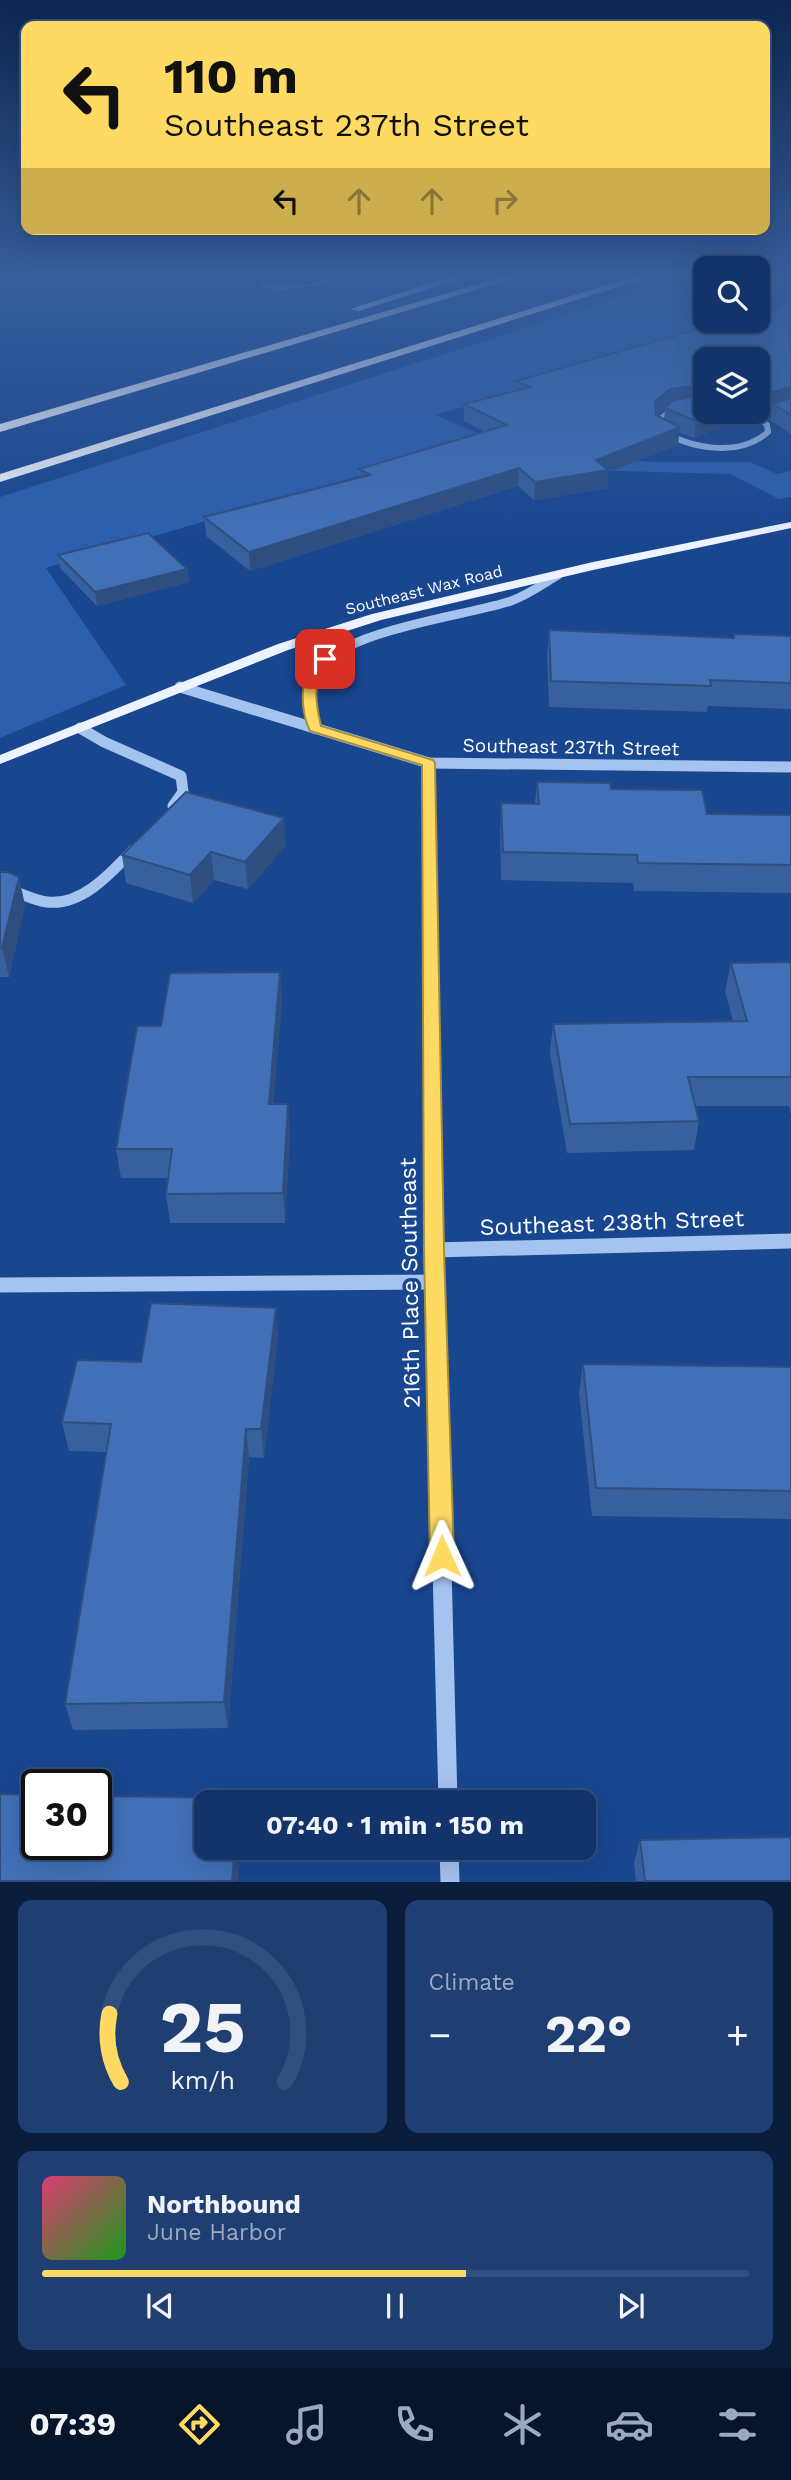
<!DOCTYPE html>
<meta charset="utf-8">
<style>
body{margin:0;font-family:"Work Sans",sans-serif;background:#1f3f73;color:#f1f3f6;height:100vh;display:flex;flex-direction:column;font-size:26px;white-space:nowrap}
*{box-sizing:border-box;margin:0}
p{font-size:23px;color:#9caac1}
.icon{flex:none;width:38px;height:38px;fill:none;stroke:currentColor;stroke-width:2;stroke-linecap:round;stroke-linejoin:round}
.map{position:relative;height:1882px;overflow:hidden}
.sheet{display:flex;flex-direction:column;gap:18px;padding:18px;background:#0a1d3b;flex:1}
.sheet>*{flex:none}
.guide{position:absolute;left:21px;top:21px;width:749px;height:214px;border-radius:14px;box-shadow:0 7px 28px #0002,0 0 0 2px #314f7e;background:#ffda63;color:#111;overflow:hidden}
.tools{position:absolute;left:693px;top:256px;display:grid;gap:14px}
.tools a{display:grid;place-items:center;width:77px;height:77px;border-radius:14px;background:#12346b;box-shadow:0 7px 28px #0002,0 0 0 2px #314f7e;font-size:35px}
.speed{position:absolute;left:21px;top:1769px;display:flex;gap:14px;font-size:35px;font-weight:700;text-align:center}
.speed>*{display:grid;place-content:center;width:91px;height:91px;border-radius:50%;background:#12346b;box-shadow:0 7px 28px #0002,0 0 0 2px #314f7e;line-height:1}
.speed .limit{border:4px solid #111;border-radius:10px;background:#fff;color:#111}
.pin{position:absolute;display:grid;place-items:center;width:60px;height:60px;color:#fff;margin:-30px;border-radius:14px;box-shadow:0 4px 10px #0006}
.me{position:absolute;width:77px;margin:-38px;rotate:359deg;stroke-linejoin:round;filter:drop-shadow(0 0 5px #0008)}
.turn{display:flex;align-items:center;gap:24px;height:147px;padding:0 28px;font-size:32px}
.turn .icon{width:91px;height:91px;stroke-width:2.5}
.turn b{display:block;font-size:49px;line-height:60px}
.lanes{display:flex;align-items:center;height:66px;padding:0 28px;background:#0003;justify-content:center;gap:35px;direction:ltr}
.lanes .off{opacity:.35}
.big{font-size:52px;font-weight:700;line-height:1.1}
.sheet .widget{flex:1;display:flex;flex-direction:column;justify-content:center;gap:10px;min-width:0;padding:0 24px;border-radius:14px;background:#1f3f73}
.sheet .dial{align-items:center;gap:0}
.dial svg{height:182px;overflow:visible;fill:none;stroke:#314f7e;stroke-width:7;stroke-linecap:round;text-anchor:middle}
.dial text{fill:#f1f3f6;stroke:none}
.song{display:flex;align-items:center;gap:21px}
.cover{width:84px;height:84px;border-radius:10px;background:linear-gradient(135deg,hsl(340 70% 55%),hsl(120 70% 35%))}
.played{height:7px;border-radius:4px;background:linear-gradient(90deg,#ffda63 60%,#314f7e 60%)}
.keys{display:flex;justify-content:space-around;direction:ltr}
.heat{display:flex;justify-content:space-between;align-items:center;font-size:38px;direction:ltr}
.sheet .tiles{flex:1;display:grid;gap:18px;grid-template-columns:1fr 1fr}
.widget:last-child{grid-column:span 2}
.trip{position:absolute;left:194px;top:1790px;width:402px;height:70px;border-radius:14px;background:#12346b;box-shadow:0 7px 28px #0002,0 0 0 2px #314f7e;font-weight:700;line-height:70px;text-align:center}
.tabs{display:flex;height:112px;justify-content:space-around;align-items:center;background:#07152b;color:#9caac1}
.tabs .icon{width:49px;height:49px}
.tabs .selected{color:#ffda63}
.tabs b{font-size:32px;color:#f1f3f6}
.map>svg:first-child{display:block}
</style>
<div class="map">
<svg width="791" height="1882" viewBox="0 0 791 1882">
<rect width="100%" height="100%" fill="#18468f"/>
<polygon fill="#2b5fad" points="681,278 705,278 705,320 758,320 758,278 791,278 791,314 435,415 520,451 652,462 750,462 777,474 791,471 791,497 779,499 730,474 396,465 46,568 126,685 0,738 0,497"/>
<path fill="#33558a" stroke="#98bdf1" stroke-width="2" d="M258,278H336C311,286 287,291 261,286Z"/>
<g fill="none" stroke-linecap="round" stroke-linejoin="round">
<path stroke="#a5c3ef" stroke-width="6" d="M705,406L670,411L657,422L658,428C689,449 738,458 768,432L767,425L759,418L742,411"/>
<path stroke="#a5c3ef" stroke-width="9" d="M309,684C321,631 465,617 511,601C528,595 543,584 558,575"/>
<g stroke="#a5c3ef" stroke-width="11">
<polyline points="310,683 309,702 314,728"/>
<polyline points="180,687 429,763 791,767"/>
<polyline points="80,728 104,742 181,776 183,792 173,806"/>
<polyline points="429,763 431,983"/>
<path d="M0,887C16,890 31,900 47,902C82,906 111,873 133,850"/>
</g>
<g stroke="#a5c3ef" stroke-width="15">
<polyline points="431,982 437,1374"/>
<polyline points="434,1250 791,1241"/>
<polyline points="0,1285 435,1282"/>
</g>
<g stroke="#a5c3ef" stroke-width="19">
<polyline points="437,1372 448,1802"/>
<polyline points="449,1848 450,1882"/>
</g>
<polygon fill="#edf3ff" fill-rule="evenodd" points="791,522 791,528 593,570 381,620 288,650 0,764 0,755 278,644 372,614 593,562"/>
<g fill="#fff" fill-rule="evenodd">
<polygon points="445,278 462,278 359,311 350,309"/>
<polygon points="499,278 516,278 0,432 0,424"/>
<polygon points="629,278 646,278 0,482 0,474"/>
</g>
</g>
<g fill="#38609d" fill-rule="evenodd">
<path d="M791,303V434L770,420L772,408L759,412L757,411L758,359H705V411L744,418L694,438L679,432L678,445L608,472L607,488L534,500L518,486L250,571L206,536L204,517L359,477V469L484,431L464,421V404L516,391V381ZM665,408L664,419L657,415Z"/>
<polygon points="58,555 187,569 189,582 97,606 60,568"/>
<polygon points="549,630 733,638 734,634 791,636 791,709 708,706 707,712 549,707 547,655"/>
<polygon points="537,782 611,789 707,814 791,815 791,893 634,891 633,883 501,880 500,831 501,803 535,804"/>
<polygon points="286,845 248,889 214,880 193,903 126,883 122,855"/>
<polygon points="0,872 25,905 9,977 0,977"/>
<polygon points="791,962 791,1115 789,1106 696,1106 699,1121 694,1150 567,1153 550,1053 553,1024 733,1021 725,991 731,963"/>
<polygon points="280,972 282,1001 273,1104 288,1104 290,1133 285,1223 170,1223 166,1194 168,1178 121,1178 116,1149 161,1026"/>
<polygon points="278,1336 264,1458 249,1457 228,1728 73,1730 65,1704 106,1452 69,1451 62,1422 141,1362"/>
<polygon points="583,1364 791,1367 791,1519 592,1516 579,1393"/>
<polygon points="640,1840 791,1881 636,1881 634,1863"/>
</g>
<g fill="#2e4e80">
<polygon points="705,384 704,400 668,406 653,418 655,401 670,389"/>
<polygon points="791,387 791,403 773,404 772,408 759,412 762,395"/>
<polygon points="721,411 745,411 744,418 694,438 696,421"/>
<polygon points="680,427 678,445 608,472 607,488 534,500 535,482 596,460"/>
<polygon points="519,468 518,486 250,571 249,552"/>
<polygon points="187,569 189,582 97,606 95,592"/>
<polygon points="284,818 286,845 248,889 245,862"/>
<polygon points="211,852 214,880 193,903 190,875"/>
<polygon points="19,877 25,905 9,977 2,948"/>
<polygon points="280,972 282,1001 271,1133 269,1104"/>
<polygon points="288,1104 290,1133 285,1223 283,1193"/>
<polygon points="276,1308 278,1336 264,1458 261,1429"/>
<polygon points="246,1429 249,1457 228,1728 224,1702"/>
<polygon points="235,1848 241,1848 238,1881 232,1881"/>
</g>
<g fill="#4170b7" stroke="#2e4e80" stroke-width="2">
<polygon points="791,303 791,387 762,395 758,394 758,359 705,359 705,384 670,389 655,401 656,415 680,427 596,460 608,470 535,482 519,468 249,552 204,517 370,475 359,469 507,425 464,404 530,387 516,381 730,320 758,320 758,312"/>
<polygon points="705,395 705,411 721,411 696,421 665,408 674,400"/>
<polygon points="791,398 791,415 773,404"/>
<polygon points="148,533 187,569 95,592 58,555"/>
<polygon points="549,630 734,638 734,634 791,636 791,683 710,680 711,686 551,681"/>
<polygon points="537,782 610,783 611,789 702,790 707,814 791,815 791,865 638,863 637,855 503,852 501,803 539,804"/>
<polygon points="186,792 284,818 245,862 211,852 190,875 122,855"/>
<polygon points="0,872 8,872 19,877 2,948 0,948"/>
<polygon points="791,962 791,1077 688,1077 699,1121 570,1124 553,1024 747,1021 731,963"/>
<polygon points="280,972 269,1104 288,1104 283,1193 166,1194 172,1149 116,1149 137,1026 161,1026 170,973"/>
<polygon points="151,1303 276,1308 261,1429 246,1429 224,1702 65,1704 111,1424 62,1422 77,1360 141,1362"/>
<polygon points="583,1364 791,1367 791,1491 596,1488"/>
<polygon points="0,1794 37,1795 37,1844 96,1844 96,1796 239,1798 239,1802 206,1802 206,1848 235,1848 232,1881 0,1881"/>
<polygon points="791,1837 791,1881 645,1881 640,1840"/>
</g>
<linearGradient id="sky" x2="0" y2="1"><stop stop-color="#0d264f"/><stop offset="0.51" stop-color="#375d9b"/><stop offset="1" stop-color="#375d9b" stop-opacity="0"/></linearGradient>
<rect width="791" height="542" fill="url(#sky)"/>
<path fill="#ffda63" stroke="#a68e40" stroke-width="2" d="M325,655L331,659C313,684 314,696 321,726L433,760L435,763L444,1250L454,1556L450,1564L442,1567L434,1564L430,1556L424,1250L422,765L310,731C299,709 298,666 325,655Z"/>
<g text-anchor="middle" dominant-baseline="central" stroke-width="7" stroke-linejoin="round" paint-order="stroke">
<g font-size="16" fill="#fff" stroke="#18468f">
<text transform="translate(424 590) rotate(-14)">Southeast Wax Road</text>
</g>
<g font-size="19" fill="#fff" stroke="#18468f">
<text transform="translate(571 747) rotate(1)">Southeast 237th Street</text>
</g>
<g font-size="23" fill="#fff" stroke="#18468f">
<text transform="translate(612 1223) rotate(-2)">Southeast 238th Street</text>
<text transform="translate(410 1283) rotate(-91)">216th Place Southeast</text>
</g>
</g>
</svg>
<div class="tools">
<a><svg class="icon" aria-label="search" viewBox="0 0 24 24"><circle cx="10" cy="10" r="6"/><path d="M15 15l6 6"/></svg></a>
<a><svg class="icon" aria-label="layers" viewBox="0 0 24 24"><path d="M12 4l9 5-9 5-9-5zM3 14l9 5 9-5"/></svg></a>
</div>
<div class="speed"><div class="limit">30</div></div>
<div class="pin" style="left:325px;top:659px;background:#d93025"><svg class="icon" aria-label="arrive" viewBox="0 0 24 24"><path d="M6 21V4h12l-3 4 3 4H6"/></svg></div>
<svg class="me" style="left:442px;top:1556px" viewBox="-20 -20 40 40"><path d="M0-17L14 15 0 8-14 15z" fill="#ffda63" stroke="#fff" stroke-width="4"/></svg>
<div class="trip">07:40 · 1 min · 150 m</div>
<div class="guide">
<div class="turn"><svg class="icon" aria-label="left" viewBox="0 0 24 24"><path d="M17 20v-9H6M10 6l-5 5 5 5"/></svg><div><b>110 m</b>Southeast 237th Street</div></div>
<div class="lanes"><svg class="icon" aria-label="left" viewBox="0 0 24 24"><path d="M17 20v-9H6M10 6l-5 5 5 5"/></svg><svg class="icon off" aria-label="ahead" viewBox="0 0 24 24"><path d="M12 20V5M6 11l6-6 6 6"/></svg><svg class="icon off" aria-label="ahead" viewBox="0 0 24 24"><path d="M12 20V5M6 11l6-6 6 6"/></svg><svg class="icon off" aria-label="right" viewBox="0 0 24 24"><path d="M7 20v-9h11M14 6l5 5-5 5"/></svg></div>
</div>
</div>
<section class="sheet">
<div class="tiles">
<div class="widget dial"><svg viewBox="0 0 100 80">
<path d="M14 69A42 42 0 1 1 86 69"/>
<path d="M14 69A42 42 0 0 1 9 39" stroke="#ffda63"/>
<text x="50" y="56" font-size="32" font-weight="700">25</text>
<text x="50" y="72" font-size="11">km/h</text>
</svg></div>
<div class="widget"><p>Climate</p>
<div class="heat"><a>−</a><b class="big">22°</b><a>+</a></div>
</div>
<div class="widget">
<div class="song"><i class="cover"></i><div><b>Northbound</b><p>June Harbor</p></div></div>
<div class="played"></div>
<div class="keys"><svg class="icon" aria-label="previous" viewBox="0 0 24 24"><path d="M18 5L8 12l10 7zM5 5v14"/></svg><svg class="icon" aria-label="pause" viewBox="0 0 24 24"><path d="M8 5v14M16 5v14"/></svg><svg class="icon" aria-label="next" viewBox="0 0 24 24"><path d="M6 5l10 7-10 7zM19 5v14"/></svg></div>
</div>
</div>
</section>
<nav class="tabs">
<b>07:39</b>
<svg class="icon selected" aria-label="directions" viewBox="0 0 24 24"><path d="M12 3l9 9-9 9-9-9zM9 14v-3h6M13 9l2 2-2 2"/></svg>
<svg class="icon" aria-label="music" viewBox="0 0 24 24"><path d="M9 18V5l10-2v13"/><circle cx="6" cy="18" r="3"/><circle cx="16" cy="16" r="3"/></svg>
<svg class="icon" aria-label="phone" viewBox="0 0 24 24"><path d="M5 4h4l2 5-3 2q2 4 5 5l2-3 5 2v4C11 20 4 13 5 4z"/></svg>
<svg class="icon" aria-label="climate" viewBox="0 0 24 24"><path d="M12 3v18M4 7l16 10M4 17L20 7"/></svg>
<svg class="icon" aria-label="car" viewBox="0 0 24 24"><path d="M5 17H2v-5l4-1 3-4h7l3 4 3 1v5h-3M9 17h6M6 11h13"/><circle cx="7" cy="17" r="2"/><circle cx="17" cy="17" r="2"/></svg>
<svg class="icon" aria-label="filters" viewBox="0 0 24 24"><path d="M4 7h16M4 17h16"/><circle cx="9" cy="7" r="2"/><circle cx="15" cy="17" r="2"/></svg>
</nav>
